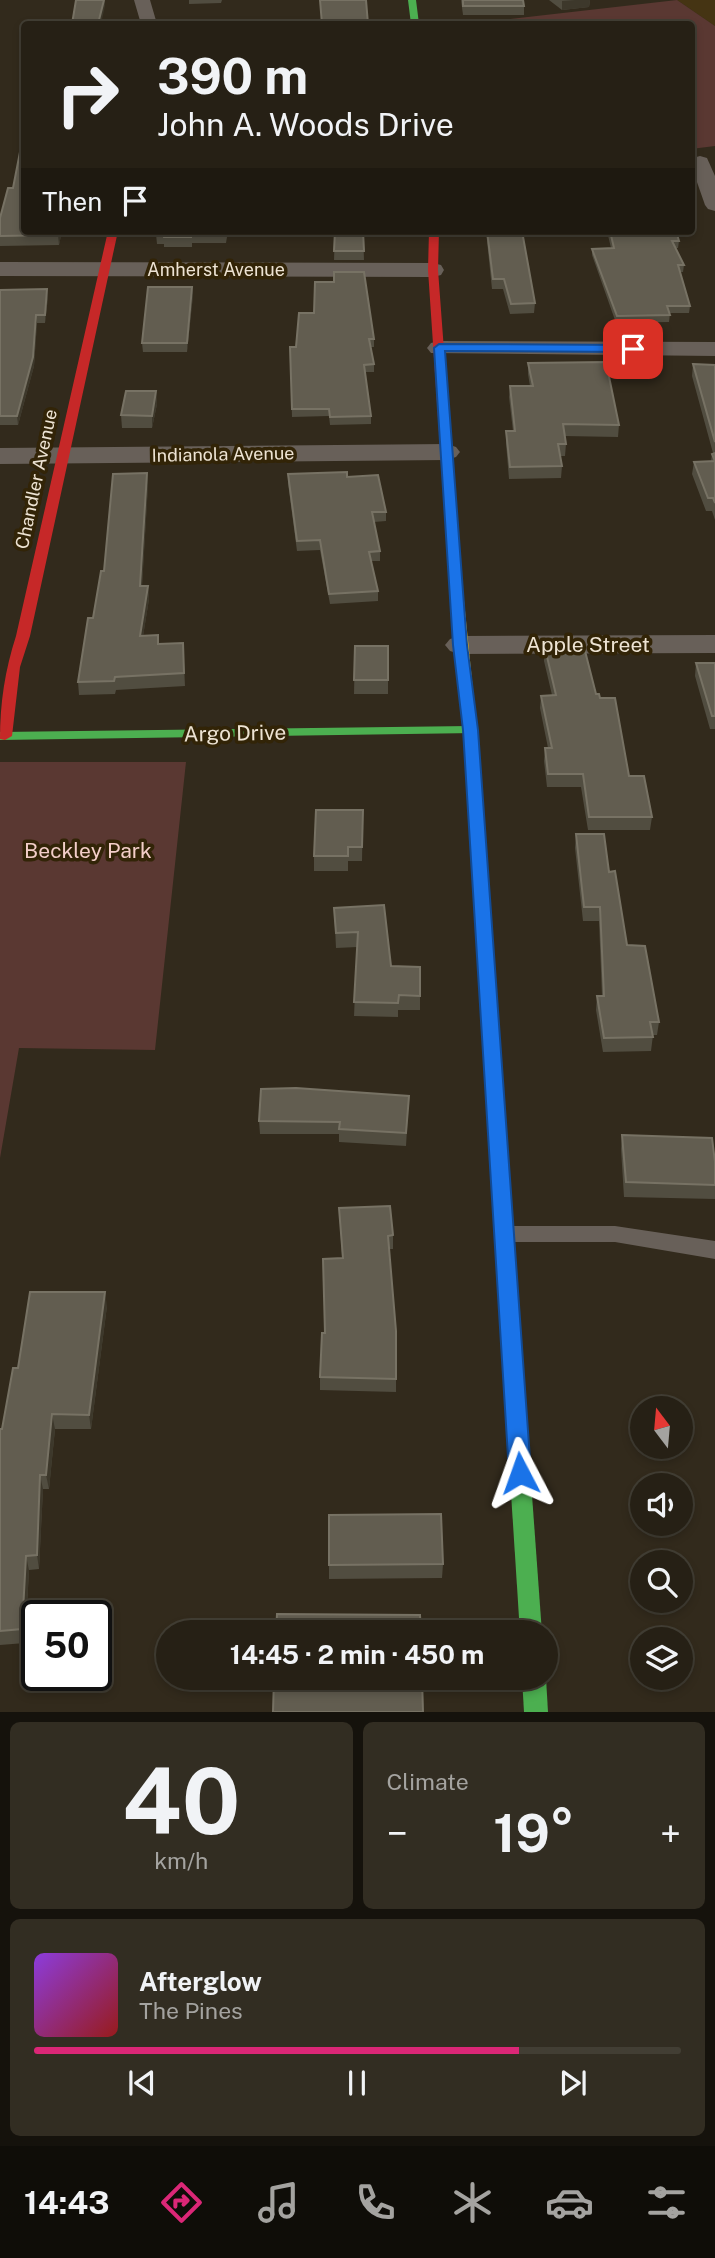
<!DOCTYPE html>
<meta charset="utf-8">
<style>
body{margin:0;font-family:"Public Sans",sans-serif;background:#322d22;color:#f1f3f6;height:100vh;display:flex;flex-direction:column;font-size:26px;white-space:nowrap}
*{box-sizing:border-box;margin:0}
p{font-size:23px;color:#a4a3a0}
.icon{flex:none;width:38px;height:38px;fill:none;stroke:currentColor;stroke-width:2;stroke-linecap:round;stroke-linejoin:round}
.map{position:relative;height:1712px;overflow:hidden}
.drawer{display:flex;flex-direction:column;gap:10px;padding:10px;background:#15120c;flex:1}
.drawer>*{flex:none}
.guide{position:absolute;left:21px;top:21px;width:674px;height:214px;border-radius:7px;box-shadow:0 4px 10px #0003,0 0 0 2px #423e34;background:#262015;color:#f1f3f6;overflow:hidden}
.needle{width:46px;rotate:344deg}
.fabs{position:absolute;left:630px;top:1396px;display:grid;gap:14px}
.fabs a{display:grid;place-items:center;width:63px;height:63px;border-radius:50%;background:#262015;box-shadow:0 4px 10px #0003,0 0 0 2px #423e34;font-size:35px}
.speed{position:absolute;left:21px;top:1600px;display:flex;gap:14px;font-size:35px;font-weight:700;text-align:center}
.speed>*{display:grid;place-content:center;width:91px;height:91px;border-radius:50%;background:#262015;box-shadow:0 4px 10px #0003,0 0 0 2px #423e34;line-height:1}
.speed .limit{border:4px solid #111;border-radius:10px;background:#fff;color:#111}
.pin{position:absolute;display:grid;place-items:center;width:60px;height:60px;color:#fff;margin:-30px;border-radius:14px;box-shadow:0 4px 10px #0006}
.me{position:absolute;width:77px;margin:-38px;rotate:356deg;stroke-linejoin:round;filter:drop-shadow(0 0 5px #0008)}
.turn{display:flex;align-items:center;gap:24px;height:147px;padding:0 21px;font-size:32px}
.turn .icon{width:91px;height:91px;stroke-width:2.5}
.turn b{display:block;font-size:49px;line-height:60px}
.then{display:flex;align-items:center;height:66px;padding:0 21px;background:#0003;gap:14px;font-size:26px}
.big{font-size:52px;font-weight:700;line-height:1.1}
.drawer .card{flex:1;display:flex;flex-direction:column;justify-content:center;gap:10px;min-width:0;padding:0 24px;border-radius:10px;background:#322d22}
.drawer .dial{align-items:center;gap:0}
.dial b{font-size:91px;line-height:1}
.song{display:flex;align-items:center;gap:21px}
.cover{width:84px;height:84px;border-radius:10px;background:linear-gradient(135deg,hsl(270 70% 55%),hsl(0 70% 35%))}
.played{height:7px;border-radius:4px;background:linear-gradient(90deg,#db2777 75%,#423e34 75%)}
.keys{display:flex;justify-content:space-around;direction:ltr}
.heat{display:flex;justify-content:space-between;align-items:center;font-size:38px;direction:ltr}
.drawer .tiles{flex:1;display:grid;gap:10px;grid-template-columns:1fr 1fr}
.card:last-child{grid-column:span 2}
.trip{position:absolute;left:156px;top:1620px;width:402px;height:70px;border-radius:35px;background:#262015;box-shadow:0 4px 10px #0003,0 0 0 2px #423e34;font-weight:700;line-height:70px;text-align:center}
.menu{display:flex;height:112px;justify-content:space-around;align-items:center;background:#0f0d08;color:#a4a3a0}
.menu .icon{width:49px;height:49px}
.menu .selected{color:#db2777}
.menu b{font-size:32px;color:#f1f3f6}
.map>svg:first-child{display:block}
</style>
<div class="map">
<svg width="715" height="1712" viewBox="0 0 715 1712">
<rect width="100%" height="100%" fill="#322a1c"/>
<polygon fill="#453413" points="677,0 715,0 715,26"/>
<g fill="#5a3832">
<polygon points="677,0 715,26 715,146 691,149 691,24 465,24"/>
<polygon points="0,762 186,762 155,1050 19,1048 0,1158"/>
</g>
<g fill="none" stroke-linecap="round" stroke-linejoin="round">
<polygon fill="#686059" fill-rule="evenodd" points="506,1226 615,1226 715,1241 715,1259 615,1242 506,1242 498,1240 495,1234 498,1228"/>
<g fill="#686059" fill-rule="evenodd">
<polygon points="134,0 150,0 157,24 141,24"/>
<polygon points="700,156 707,158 715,176 715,211 708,209 705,205 691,165 693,158"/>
<polygon points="0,262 433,263 441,265 444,270 441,275 433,277 0,276"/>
<polygon points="439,341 715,342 715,356 431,353 427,348 431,343"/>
<polygon points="447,444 456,447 460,452 456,457 447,460 0,464 0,448"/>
<polygon points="715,635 715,653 460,654 450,651 445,645 450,639 460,636"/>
</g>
<g fill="#4caf50" fill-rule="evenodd">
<polygon points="408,0 416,0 419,24 411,24"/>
<polygon points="470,726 477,730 475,733 0,740 0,732"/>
<polygon points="497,1129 503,1131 506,1136 542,1633 520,1633 488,1136 491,1131"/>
<polygon points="522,1678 546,1678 548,1712 524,1712"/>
</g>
<polygon fill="#ffc107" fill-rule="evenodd" points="453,547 459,551 477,730 506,1136 503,1141 497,1143 491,1141 488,1136 463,730 447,551"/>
<g fill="#c62828" fill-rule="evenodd">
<path d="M108,231H118L30,636L20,667L12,736L5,740L0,739C0,703 5,670 16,636Z"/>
<polygon points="429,231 439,231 438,270 459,551 453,555 447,551 428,270"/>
</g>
</g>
<g fill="#514d40">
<polygon points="189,0 222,0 221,3 189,4"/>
<polygon points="461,0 523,0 524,6 524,15 463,15"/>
<polygon points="549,0 590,0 589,7 562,10"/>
<polygon points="13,188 24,231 62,231 59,245 0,246 0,218"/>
<polygon points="228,231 226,243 192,243 192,247 164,247 164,244 157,244 156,234"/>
<polygon points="335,231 363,231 364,260 334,260"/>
<polygon points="486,231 522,231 535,303 534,313 510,314 503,289 492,289"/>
<polygon points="607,231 679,231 678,233 676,233 679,241 678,248 675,248 684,265 683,272 680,272 690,306 689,313 670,313 669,322 616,323 592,255 592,249 611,248"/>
<polygon points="192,287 193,295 187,352 143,352 142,343"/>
<polygon points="0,290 48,297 45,323 37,323 34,366 18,425 0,425"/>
<polygon points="374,339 374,347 370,347 374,364 374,372 365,372 371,416 371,424 330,425 329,416 292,417 290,347"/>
<polygon points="528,363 619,425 618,437 564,436 566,444 565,456 560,456 562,466 561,478 509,479 506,443 506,431 513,431 509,397 510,386 530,386 528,374"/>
<polygon points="693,364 715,365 715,520 712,511 706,511 692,474 694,462 711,461 712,454 713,453 692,376"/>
<polygon points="156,391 157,404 152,428 122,428 121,415"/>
<polygon points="147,473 148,485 142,586 148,586 149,599 143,636 158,644 183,643 185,686 116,690 115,694 79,695 78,682 104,571"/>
<polygon points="288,474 347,477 386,512 386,521 374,522 380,551 380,561 371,561 378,591 378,601 330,604 320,550 297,551 288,483"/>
<polygon points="355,646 388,646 388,694 354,694"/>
<polygon points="545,648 596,694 629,776 652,817 650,830 588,830 581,787 547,787 544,761 545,748 548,748 540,708 541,696 552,695 544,661"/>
<polygon points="696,663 715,663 715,729 710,729 695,676"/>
<polygon points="363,810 362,861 348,861 348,871 314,871 314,856"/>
<polygon points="576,834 609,872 627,945 659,1022 657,1035 653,1035 651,1051 603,1052 596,1010 597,996 602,996 599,921 583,921 575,848"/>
<polygon points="334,908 391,966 420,967 420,1010 398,1010 398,1017 354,1016 357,947 336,948"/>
<polygon points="409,1096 406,1146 339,1142 339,1134 260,1134 259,1121"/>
<polygon points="622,1135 715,1162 715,1199 624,1197 621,1149"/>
<polygon points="339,1208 393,1235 393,1249 389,1249 396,1331 396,1392 320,1390 320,1377 342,1258"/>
<polygon points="107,1306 91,1429 55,1429 49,1489 43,1489 39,1569 29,1570 25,1643 0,1645 0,1429 2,1429 18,1368"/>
<polygon points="329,1515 443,1564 442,1578 329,1579"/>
</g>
<g fill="#3d382b">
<polygon points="104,0 105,0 105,6 101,24 98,24"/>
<polygon points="575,0 590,0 589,7 562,10 562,1"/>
<polygon points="59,231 62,231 59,245 58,235"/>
<polygon points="192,287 193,295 187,352 187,343"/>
<polygon points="47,289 48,297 45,323 45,315"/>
<polygon points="36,315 37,323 34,366 18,425 17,416"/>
<polygon points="156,391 157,404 152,428 152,416"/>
<polygon points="147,473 148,485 141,599 140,586"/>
<polygon points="148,586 149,599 141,649 140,636"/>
<polygon points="105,1292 107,1306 91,1429 89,1415"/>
<polygon points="52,1414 55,1429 49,1489 46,1475"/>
<polygon points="40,1475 43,1489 39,1569 37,1555"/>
<polygon points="26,1556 29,1570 25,1643 22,1629"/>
</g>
<g fill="#625d50" stroke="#777264" stroke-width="2">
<polygon points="76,0 104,0 98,24 72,24"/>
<polygon points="320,0 366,0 368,24 322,24"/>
<polygon points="463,0 523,0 524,6 463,6"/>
<polygon points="20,152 24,152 24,231 59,231 58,235 0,236 0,218 8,188 13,188"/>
<polygon points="157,231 226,231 226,234 191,233 191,237 164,237 163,234 156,234"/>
<polygon points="335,231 363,231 364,251 334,251"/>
<polygon points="487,231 522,231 535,303 511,304 504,279 493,279"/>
<polygon points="610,231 676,231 679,241 672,241 684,265 678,265 690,306 667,306 670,315 617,316 592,249 614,248"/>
<polygon points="334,272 364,272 374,339 369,339 374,364 364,365 371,416 330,417 329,409 292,409 290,347 296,347 299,313 314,313 315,282 334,282"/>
<polygon points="148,287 192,287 187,343 142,343"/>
<polygon points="47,289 45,315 36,315 33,357 17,416 0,416 0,290"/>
<polygon points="606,362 619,425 563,424 566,444 558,444 562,466 510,467 506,431 515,431 510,386 533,386 528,363"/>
<polygon points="693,364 715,365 715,442"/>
<polygon points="126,391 156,391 152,416 121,415"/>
<polygon points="715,453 715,503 713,498 708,498 694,462 715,461 712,454"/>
<polygon points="347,472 347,477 378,475 386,512 372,512 380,551 369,552 378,591 329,594 320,540 297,541 288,474"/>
<polygon points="147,473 140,586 148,586 140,636 158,635 158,644 183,643 184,673 115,677 114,681 78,682 88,618 93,618 101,571 104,571 113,474"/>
<polygon points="355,646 388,646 388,680 354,680"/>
<polygon points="584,647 596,694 599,694 600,698 615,698 629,776 644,776 652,817 589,817 583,774 548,774 545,748 552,748 541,696 556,695 545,648"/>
<polygon points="696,663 715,663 715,716 712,716"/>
<polygon points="316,810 363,810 362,847 348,847 348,856 314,856"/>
<polygon points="576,834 604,834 609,872 615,871 627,945 645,946 659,1022 650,1022 653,1037 604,1038 597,996 604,996 600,907 584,907"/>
<polygon points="384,905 391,966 420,967 420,996 399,995 398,1003 354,1002 358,932 336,933 334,908"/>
<polygon points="296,1088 409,1096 406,1133 339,1129 340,1122 259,1121 261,1089"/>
<polygon points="622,1135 712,1138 715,1162 715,1185 626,1182"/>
<polygon points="390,1206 393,1235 388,1236 396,1331 396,1379 320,1377 322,1333 325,1333 323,1259 343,1258 339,1208"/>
<polygon points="30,1292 105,1292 89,1415 52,1414 46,1475 40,1475 37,1555 26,1556 22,1629 0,1631 0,1429 2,1429 13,1368 18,1368"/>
<polygon points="441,1514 443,1564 329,1565 329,1515"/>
<polygon points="277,1614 420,1615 421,1633 276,1633"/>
<polygon points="274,1678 422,1678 423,1712 273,1712"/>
</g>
<polygon fill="#1a73e8" stroke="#114b97" stroke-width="2" points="439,344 633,345 639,349 633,352 445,351 467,645 478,730 531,1473 528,1480 520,1483 512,1480 509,1473 463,730 453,645 434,348"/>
<g text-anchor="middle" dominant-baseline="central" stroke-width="7" stroke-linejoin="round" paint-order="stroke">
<g font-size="18" fill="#ede3d3" stroke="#322407">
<text x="216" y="269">Amherst Avenue</text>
<text transform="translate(223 454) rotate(-1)">Indianola Avenue</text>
<text transform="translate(36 479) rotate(-78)">Chandler Avenue</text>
</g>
<g font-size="21" fill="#ede3d3" stroke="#322407">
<text x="588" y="644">Apple Street</text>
<text transform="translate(235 733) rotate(-1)">Argo Drive</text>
</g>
<g font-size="21" fill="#f3cec9" stroke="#322407">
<text x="88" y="850">Beckley Park</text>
</g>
</g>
</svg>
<div class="fabs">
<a><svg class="needle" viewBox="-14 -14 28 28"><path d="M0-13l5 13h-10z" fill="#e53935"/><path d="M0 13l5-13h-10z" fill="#a4a3a0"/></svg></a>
<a><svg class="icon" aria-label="sound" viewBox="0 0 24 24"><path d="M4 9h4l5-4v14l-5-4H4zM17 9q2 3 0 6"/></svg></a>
<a><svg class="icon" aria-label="search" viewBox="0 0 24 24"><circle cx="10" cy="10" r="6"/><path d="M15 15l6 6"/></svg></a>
<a><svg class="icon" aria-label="layers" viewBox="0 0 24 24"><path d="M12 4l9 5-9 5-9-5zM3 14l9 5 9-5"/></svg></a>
</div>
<div class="speed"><div class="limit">50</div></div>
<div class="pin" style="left:633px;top:349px;background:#d93025"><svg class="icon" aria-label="arrive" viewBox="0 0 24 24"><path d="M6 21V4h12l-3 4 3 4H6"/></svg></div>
<svg class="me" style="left:520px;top:1473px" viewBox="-20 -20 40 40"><path d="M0-17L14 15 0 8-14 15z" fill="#1a73e8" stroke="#fff" stroke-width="4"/></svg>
<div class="trip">14:45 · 2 min · 450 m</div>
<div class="guide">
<div class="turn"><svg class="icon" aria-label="right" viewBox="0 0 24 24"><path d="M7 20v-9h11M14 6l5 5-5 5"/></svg><div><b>390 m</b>John A. Woods Drive</div></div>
<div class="then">Then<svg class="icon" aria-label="arrive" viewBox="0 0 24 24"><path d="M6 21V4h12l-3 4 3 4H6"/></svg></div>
</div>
</div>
<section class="drawer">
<div class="tiles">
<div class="card dial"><b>40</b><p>km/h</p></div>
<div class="card"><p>Climate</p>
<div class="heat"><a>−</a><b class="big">19°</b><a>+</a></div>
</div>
<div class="card">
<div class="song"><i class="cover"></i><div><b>Afterglow</b><p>The Pines</p></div></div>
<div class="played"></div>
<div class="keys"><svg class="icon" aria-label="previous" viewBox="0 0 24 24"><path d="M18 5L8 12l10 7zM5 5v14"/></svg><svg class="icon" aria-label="pause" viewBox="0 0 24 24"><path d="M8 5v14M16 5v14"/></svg><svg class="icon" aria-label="next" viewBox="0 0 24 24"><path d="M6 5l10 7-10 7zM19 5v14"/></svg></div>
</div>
</div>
</section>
<nav class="menu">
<b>14:43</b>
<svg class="icon selected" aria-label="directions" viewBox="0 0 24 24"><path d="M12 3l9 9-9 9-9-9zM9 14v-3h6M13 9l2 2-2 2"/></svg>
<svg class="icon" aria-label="music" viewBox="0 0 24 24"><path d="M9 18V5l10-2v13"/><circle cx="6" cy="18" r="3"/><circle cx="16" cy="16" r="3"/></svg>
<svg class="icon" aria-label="phone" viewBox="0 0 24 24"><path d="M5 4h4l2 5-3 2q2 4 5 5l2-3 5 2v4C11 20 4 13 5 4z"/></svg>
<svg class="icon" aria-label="climate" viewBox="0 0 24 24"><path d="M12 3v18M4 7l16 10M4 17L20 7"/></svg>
<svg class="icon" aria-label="car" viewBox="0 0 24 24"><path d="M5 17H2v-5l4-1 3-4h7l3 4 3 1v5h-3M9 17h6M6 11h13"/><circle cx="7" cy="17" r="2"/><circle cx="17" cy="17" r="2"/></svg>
<svg class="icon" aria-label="filters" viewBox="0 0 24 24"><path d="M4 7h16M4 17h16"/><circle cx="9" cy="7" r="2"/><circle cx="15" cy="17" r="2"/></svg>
</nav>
